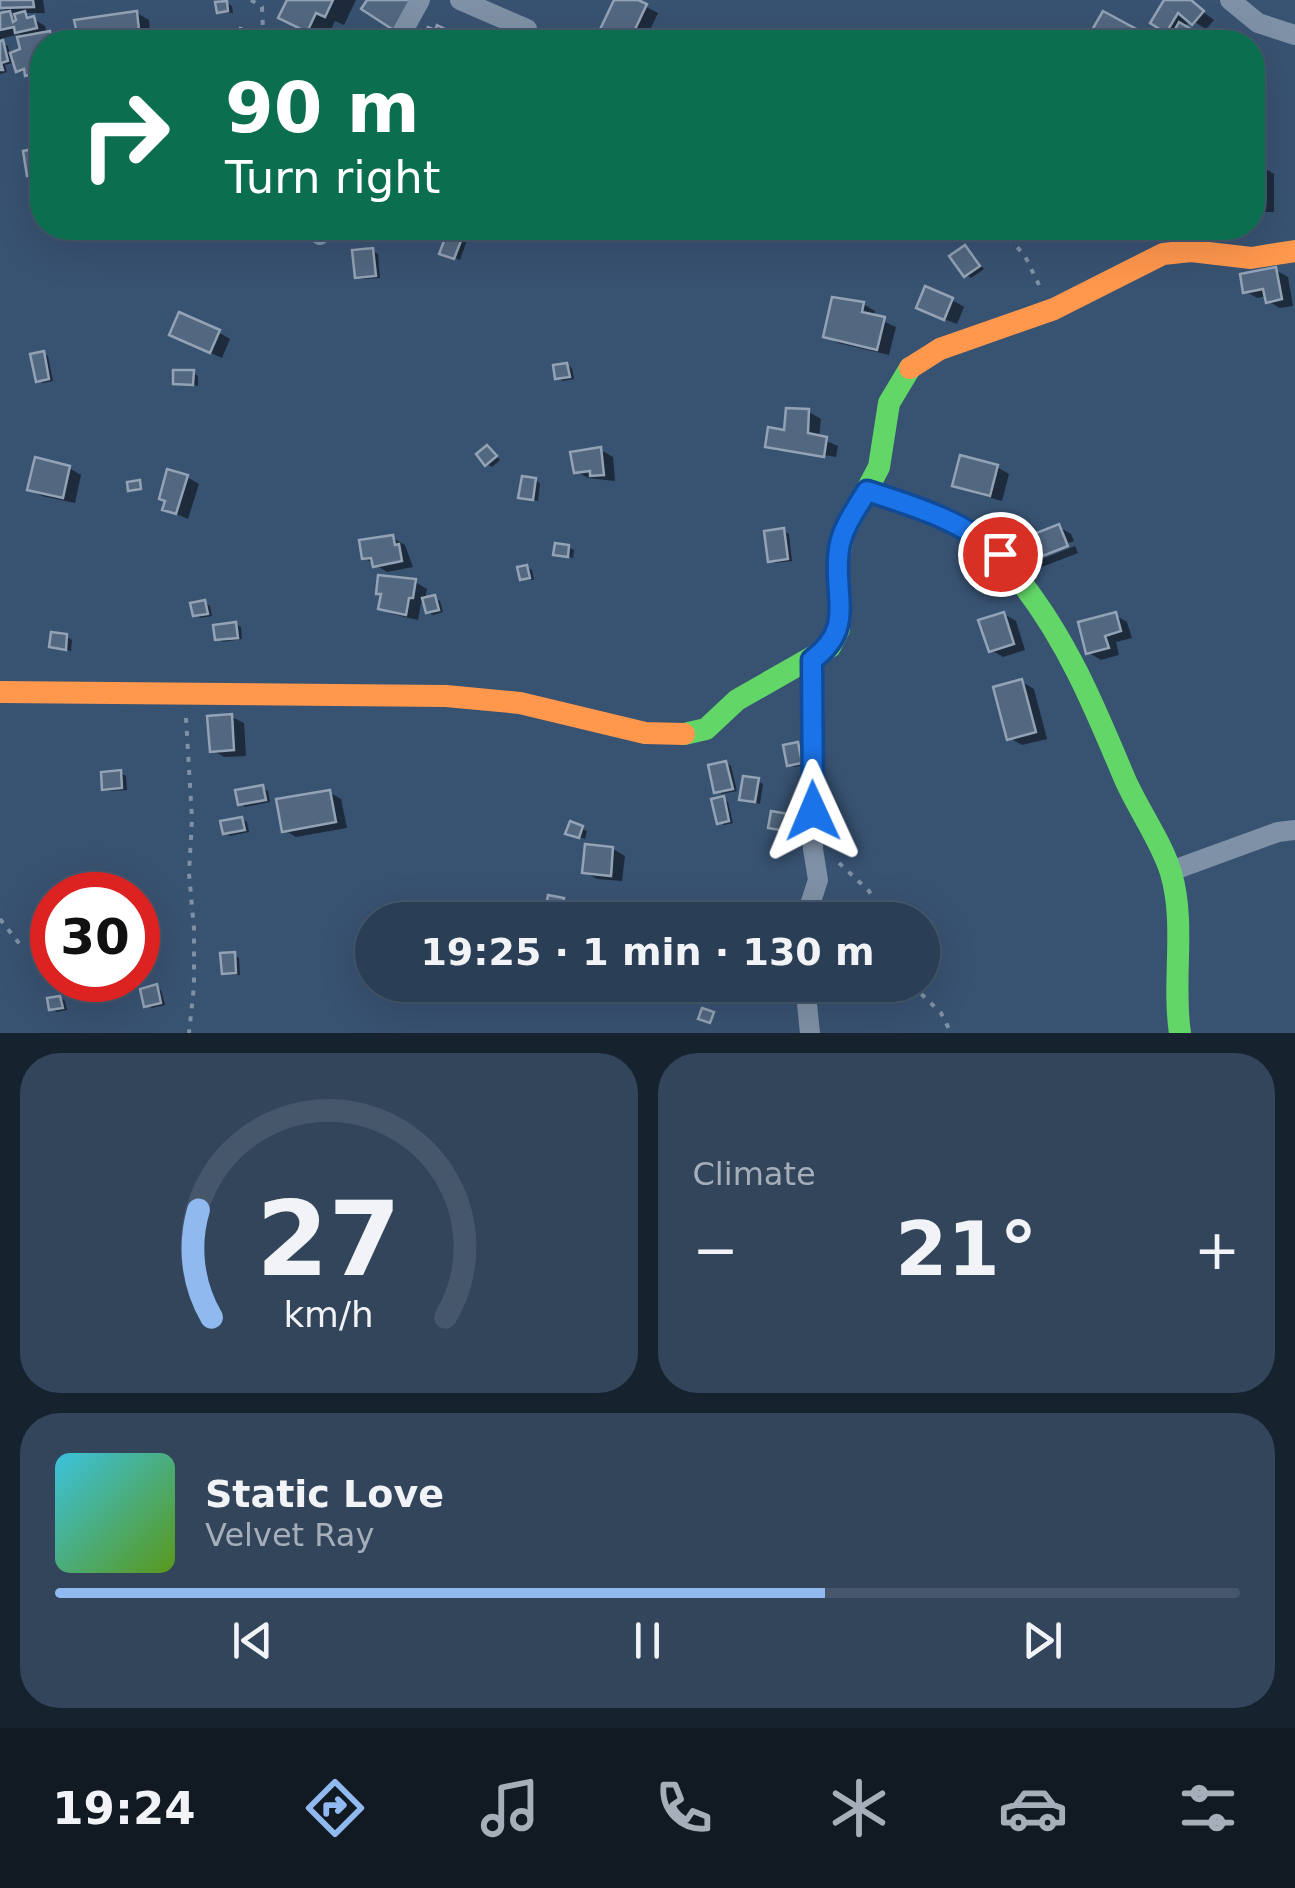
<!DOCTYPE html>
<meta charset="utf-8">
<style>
body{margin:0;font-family:"DejaVu Sans",sans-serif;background:#32455b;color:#f1f3f6;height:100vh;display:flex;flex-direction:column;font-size:38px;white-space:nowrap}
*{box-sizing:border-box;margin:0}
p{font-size:32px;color:#a5aeb9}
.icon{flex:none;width:55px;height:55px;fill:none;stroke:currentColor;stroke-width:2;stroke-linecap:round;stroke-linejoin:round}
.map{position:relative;height:1033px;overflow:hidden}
.panel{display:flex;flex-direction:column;gap:20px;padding:20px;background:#17222f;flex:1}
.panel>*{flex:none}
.top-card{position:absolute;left:30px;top:30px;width:1235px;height:210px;border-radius:40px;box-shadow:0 10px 40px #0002,0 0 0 2px #46576c;background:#0b6e4f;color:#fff;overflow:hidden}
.speed{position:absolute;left:30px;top:872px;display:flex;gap:20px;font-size:50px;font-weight:700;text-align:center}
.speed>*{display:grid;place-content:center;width:130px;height:130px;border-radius:50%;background:#2a3e55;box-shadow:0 10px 40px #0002,0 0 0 2px #46576c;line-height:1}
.speed .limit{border:15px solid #d22;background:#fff;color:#111}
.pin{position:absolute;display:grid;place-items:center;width:85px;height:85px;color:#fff;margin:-42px;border:5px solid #fff;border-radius:50%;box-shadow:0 2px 10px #0007}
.me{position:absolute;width:110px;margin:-55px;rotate:359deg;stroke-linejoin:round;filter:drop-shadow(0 0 8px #0008)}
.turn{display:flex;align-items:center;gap:35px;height:210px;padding:0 30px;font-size:45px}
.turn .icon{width:130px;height:130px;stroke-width:2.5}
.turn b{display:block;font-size:70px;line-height:85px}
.big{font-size:75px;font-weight:700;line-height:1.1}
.panel .tile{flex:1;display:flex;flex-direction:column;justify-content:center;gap:15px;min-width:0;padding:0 35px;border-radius:40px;background:#32455b}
.panel .dial{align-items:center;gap:0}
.dial svg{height:260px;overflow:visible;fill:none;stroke:#46576c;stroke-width:7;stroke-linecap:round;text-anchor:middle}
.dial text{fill:#f1f3f6;stroke:none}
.song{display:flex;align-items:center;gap:30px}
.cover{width:120px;height:120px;border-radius:15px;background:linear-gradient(135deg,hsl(190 70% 55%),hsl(90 70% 35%))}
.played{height:10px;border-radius:5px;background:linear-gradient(90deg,#90b9f0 65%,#46576c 65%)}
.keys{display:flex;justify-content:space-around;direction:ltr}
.heat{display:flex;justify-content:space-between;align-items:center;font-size:55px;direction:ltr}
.panel .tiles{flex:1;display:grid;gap:20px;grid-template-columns:1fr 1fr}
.tile:last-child{grid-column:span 2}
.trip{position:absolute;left:355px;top:902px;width:585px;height:100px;border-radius:50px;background:#2a3e55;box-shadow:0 10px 40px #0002,0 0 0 2px #46576c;font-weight:700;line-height:100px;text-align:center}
.dock{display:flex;height:160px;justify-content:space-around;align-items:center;background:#111922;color:#a5aeb9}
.dock .icon{width:70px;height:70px}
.dock .on{color:#90b9f0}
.dock b{font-size:45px;color:#f1f3f6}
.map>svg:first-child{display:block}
</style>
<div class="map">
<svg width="1295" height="1033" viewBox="0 0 1295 1033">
<rect width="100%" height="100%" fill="#385271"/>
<g fill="#0007">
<polygon points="0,0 43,0 45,13 24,13 45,26 47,34 62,40 42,42 42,80 18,70 16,62 5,65 7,72 0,74 0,43 8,46 10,55 23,51 20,34 0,39 0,16 11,13 0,7"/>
<polygon points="290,0 356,0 344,25 335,21 326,40 300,28"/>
<polygon points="617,0 633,0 658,13 644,42 597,41"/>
<polygon points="1167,0 1187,0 1214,20 1206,29 1190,19 1185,28 1206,42 1170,42 1175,35 1154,22"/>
<polygon points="227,3 232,6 233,13 219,11"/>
<polygon points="137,13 149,20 151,42 89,42 88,36 79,31"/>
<polygon points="1104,14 1148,39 1153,42 1120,42 1096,29"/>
<polygon points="1252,167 1262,167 1274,174 1274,212 1252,212"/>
<polygon points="452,228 470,232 460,260 442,253"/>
<polygon points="514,228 531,228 529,233"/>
<polygon points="965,248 984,269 971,278 966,275"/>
<polygon points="372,251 378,254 380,278 363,279 358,276"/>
<polygon points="1275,270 1288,277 1293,306 1280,308 1268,301 1267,296 1257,298 1245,291"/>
<polygon points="952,300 964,307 957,324 931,314"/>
<polygon points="863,304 875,311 874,317 896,327 889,355 838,343 826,336"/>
<polygon points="218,332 230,339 222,358 184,341"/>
<polygon points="43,353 48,356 53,381 43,383 38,380"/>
<polygon points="567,365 572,368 574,379 563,381 558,378"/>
<polygon points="193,373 198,376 198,386 175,382"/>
<polygon points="809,412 821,419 819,438 838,446 836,457 777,447 777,451 768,446"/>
<polygon points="488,448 500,460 492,467 487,464"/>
<polygon points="601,450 613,457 615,481 588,478 576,471"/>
<polygon points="997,467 1009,474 1002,501 967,491 955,485"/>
<polygon points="69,468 81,475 75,503 42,496 30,489"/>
<polygon points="187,477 199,484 188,519 165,509"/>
<polygon points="535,480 540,483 538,501 521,497"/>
<polygon points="1059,527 1071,534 1074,541 1032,558 1032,563 1075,546 1078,553 1039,568 1027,561"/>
<polygon points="784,531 789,534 792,561 775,563 770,560"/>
<polygon points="393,538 405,545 413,567 387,572 364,558"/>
<polygon points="568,547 574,550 573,558 556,554"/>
<polygon points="527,567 532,570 534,580 522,579"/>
<polygon points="415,582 427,589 425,600 435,598 440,601 443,612 433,615 428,612 426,604 421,603 418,620 392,614 380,607"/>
<polygon points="205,603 210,606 212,616 200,618 195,615"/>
<polygon points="1004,614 1016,621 1025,650 1003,657 991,650"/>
<polygon points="1115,615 1127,622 1132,638 1116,642 1119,655 1101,660 1089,653"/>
<polygon points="236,624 241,627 242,639 223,642 218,639"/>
<polygon points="67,637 72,640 71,651 52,646"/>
<polygon points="1022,682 1034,689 1047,739 1022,745 1010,738"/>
<polygon points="232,717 244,723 246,756 224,757 212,750"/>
<polygon points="798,745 803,748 806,765 794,767 789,764"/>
<polygon points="726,763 731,766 737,791 722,794 716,791"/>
<polygon points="120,773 126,776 127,790 110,791 105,788"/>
<polygon points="758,781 763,784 760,804 742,799"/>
<polygon points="263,788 268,791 270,802 245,807 240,804"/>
<polygon points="329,792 341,799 347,828 296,837 284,830"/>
<polygon points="723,799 728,802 733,823 724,825 719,822"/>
<polygon points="788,816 793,819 791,832 776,829"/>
<polygon points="242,819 247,822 249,832 230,836 225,833"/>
<polygon points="571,824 587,831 585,839 574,835"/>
<polygon points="613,849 625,856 622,881 597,879 585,872"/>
<polygon points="563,900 568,903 566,916 548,911"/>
<polygon points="234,955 239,958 240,975 229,975 224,972"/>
<polygon points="478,985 493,985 494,994 479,992"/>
<polygon points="156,987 161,990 165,1005 152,1008 146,1005"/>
<polygon points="60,998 65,1001 67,1010 57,1012 51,1009"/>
</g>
<g fill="#526780" stroke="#93a2b4" stroke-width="2.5">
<polygon points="0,0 33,0 34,7 0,8"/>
<polygon points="287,0 333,0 325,17 316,13 307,32 278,18"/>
<polygon points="367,0 416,0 395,31 361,9"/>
<polygon points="614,0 638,0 647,4 629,42 594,42"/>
<polygon points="1164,0 1191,0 1204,11 1192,25 1178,13 1166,33 1150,23"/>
<polygon points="227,1 228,11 217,13 215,2"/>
<polygon points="10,11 13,22 16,20 14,14 25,11 27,18 34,16 37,28 15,33 14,27 0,30 0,13"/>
<polygon points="137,11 140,40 86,42 85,31 77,33 74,20"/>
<polygon points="1103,11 1138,30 1130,42 1115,42 1092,30"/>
<polygon points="1179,22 1196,32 1190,42 1168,42"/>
<polygon points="437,25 472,42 428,42 422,39 428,27 435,30"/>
<polygon points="240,28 279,42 234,42"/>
<polygon points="50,31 52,42 42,42 42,72 25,76 24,69 16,72 10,53 20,49 17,37"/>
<polygon points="1078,33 1097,42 1074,42"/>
<polygon points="3,40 8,61 1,63 3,70 0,70 0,41"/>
<polygon points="42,147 42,173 27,176 23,151"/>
<rect x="1252" y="164" width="10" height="43"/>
<polygon points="449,228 466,228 454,259 439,254"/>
<polygon points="965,245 980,266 964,277 949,256"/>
<polygon points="373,248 376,276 355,278 352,250"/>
<polygon points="1276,267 1282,299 1266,303 1263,289 1243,293 1240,274"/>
<polygon points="925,286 953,298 944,320 916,308"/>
<polygon points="832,297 864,302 862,312 885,317 877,350 823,337"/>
<polygon points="179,312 220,330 210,353 169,335"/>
<polygon points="44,351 49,379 36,382 30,354"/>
<polygon points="567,363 570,377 555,379 553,365"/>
<polygon points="173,370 194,370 193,385 173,384"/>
<polygon points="786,408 809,409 808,433 827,437 824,457 765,447 768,427 784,430"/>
<polygon points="487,445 497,456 485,466 476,454"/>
<polygon points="601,447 604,475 590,476 590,471 574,473 570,452"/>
<polygon points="960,455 998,465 990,496 952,486"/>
<polygon points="35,457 70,466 63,498 27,490"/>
<polygon points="167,469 188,475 176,514 162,510 165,501 159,499"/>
<polygon points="522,476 536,478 533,500 518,498"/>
<polygon points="140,480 141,489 128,491 127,482"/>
<polygon points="1059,524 1068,546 1025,563 1016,541"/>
<polygon points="784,528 788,559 768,562 764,531"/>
<polygon points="393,535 395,545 399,544 402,561 373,567 371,558 362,559 359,540"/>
<polygon points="555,543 569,545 568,557 553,555"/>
<polygon points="527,565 530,578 520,580 517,567"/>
<polygon points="378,575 416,579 413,598 409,598 406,615 378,609 381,594 376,594"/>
<polygon points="435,595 439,610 426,613 422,598"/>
<polygon points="205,600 208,614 193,616 190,603"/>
<polygon points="1004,612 1014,644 989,652 978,620"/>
<polygon points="1116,612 1121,631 1105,636 1109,648 1086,654 1078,622"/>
<polygon points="236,622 238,638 215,640 213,625"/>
<polygon points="51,632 67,634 66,650 49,647"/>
<polygon points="1022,679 1036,732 1007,740 993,687"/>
<polygon points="232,714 234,750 210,752 207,716"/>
<polygon points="798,742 802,763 787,766 783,745"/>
<polygon points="726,761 733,789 714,793 708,765"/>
<polygon points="121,770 122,788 102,790 101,772"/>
<polygon points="743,776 759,778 755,802 739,800"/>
<polygon points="263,785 266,800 238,805 235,790"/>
<polygon points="330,790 336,822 282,832 276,799"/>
<polygon points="724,796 729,821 717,824 711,799"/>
<polygon points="771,811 789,814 786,831 768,828"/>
<polygon points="242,817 245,830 223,834 220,821"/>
<polygon points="570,821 583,826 579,838 565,834"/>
<polygon points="585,844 613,847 611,876 582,873"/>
<polygon points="548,895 564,898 561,915 545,912"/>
<polygon points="235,952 236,973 222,974 220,953"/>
<polygon points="157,984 161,1003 144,1007 140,989"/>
<polygon points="476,985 489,985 490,992 477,994"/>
<polygon points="60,996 63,1008 49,1010 47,998"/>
<polygon points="702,1008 714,1012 710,1023 698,1019"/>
</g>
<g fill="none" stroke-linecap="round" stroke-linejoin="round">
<g stroke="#7f91a6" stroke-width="4" stroke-dasharray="5 8" stroke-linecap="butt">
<polyline points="251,0 262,7 263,30 268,34 304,42"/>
<polyline points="1000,228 1025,256 1039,285"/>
<polyline points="186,718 192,819 189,873 194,929 194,986 189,1033"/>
<polyline points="839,863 869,891 885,920"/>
<polyline points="0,919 22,947"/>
<polyline points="912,985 941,1013 951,1033"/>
</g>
<g stroke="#7f91a6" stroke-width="20">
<polyline points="460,0 527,29"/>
<polyline points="1230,0 1258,23 1295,35"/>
<polyline points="397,42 420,0"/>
<polyline points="320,235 323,228"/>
<polyline points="1171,871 1278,832 1295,830"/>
<polyline points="805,920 818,880 813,849 812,660"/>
<polyline points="805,985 810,1033"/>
</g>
<g stroke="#63d668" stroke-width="22">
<path d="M867,491C904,502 947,516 980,537C997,547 1009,566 1021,582C1068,642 1095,708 1124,777C1137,808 1162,842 1171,873C1186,924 1172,981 1180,1033"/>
<polyline points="684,734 706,729 737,700 830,647 839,629 838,563 843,535 879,467 889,403 910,368"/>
</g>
<g stroke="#ff974d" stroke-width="22">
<polyline points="910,368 940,349 1054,309 1163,254 1191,251 1251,258 1295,251"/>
<polyline points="0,692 446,696 520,703 645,733 684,734"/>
</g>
</g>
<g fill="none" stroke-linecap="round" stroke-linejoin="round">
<defs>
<path id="route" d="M813,811L812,660C857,627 832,596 839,549C842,528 856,509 867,491C914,506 963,521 1000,554"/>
</defs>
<use href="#route" stroke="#114b97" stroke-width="25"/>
<use href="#route" stroke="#1a73e8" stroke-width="18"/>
</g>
</svg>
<div class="speed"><div class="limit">30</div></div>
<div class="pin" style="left:1000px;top:554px;background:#d93025"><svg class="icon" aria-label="arrive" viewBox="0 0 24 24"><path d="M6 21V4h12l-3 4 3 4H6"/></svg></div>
<svg class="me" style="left:813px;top:811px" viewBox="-20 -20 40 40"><path d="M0-17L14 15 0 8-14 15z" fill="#1a73e8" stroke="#fff" stroke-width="4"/></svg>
<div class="trip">19:25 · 1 min · 130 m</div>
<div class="top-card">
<div class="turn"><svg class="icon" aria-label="right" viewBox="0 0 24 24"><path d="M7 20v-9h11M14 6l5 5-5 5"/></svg><div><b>90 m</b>Turn right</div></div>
</div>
</div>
<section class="panel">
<div class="tiles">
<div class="tile dial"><svg viewBox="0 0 100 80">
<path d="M14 69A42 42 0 1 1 86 69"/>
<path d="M14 69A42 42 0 0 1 10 36" stroke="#90b9f0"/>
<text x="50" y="56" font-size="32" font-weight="700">27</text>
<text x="50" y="72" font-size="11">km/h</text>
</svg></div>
<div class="tile"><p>Climate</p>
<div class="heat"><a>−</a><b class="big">21°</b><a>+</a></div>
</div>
<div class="tile">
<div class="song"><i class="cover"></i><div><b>Static Love</b><p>Velvet Ray</p></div></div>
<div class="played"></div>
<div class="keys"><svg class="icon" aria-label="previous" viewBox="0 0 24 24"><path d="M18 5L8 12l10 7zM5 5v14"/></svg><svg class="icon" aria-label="pause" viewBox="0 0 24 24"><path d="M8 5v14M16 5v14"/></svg><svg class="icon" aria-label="next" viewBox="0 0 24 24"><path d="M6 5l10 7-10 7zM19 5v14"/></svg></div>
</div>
</div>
</section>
<nav class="dock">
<b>19:24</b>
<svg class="icon on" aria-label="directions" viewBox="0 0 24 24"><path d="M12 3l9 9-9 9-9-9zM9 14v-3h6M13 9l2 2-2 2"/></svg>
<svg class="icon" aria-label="music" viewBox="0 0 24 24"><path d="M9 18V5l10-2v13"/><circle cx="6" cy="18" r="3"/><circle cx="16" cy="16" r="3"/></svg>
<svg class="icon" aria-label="phone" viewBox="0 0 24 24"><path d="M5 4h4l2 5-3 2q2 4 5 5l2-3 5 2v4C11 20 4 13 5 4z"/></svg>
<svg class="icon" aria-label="climate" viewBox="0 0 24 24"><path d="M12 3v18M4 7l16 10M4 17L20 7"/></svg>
<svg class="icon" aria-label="car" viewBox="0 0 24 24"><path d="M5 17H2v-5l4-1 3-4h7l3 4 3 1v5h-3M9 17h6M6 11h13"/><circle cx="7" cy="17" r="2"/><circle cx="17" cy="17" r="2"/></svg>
<svg class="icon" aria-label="filters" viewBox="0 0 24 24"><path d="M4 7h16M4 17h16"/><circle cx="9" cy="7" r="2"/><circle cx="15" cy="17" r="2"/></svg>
</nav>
